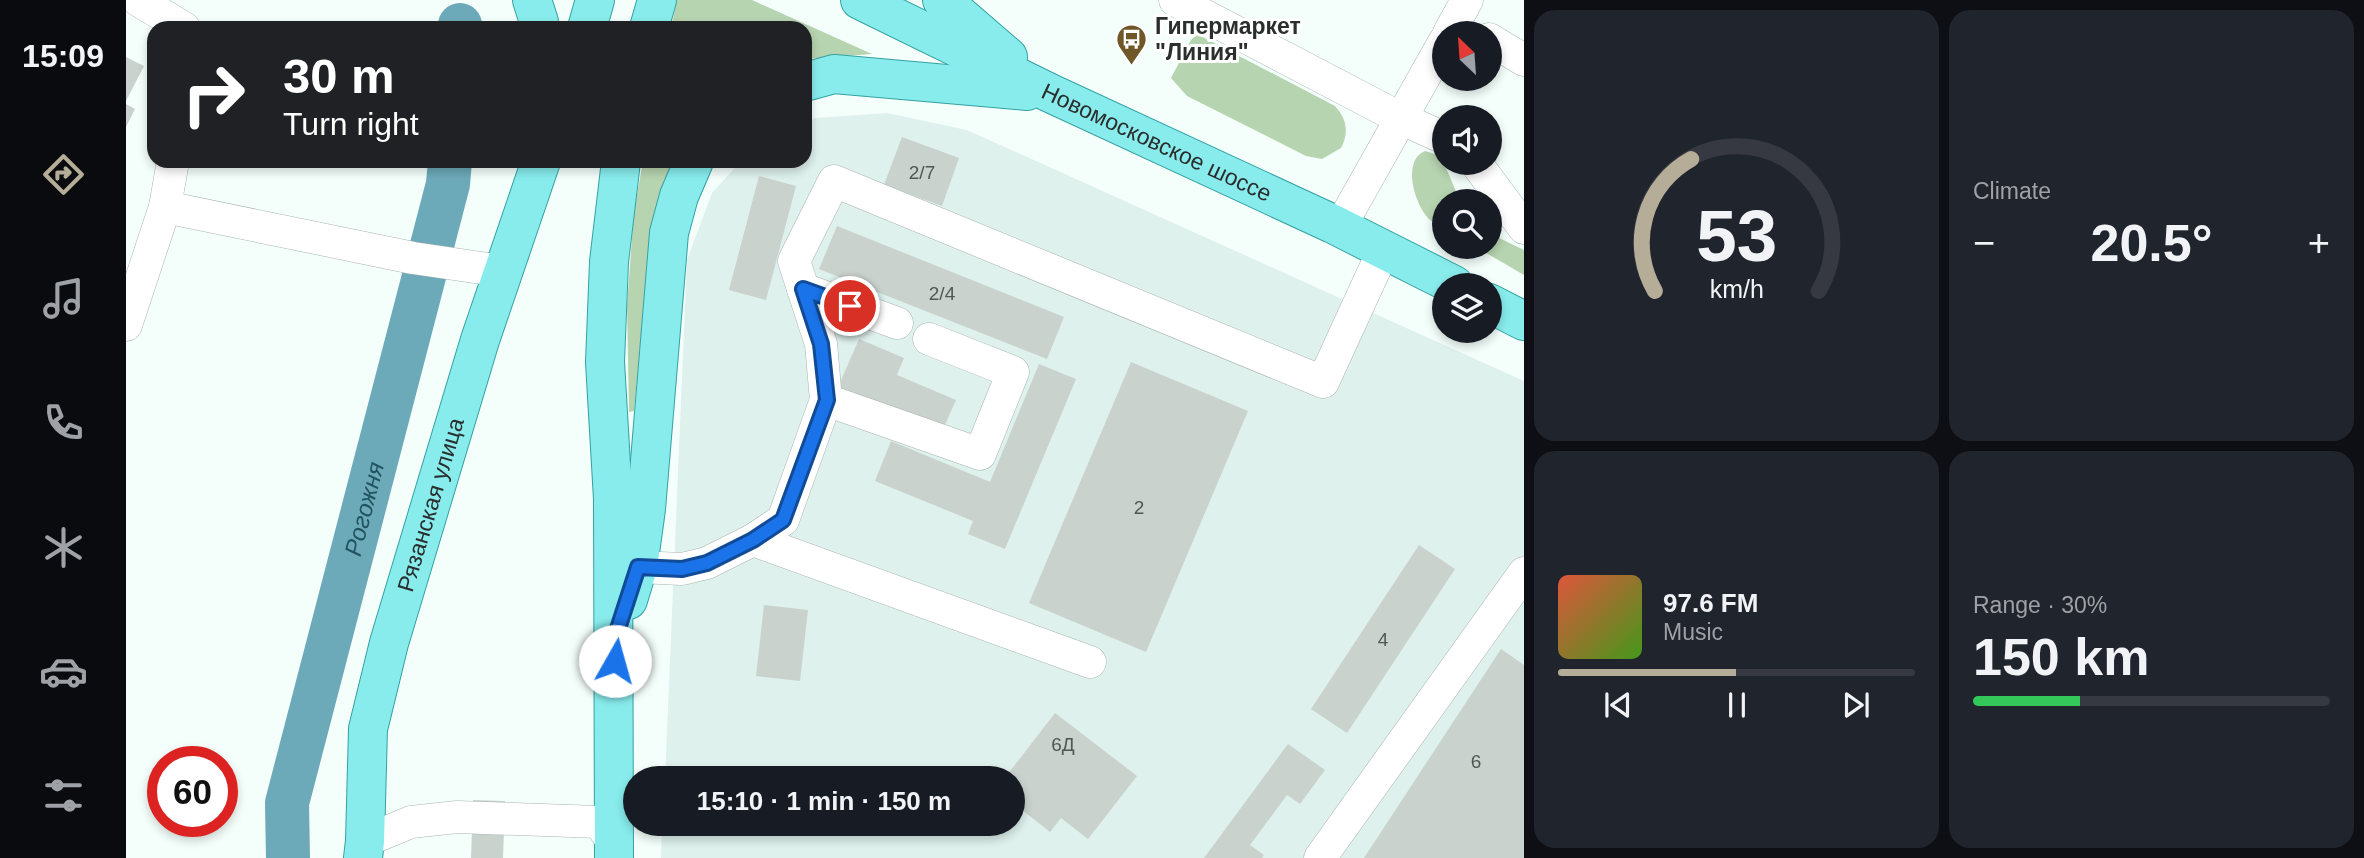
<!DOCTYPE html>
<meta charset="utf-8">
<style>
body{margin:0;font-family:Helvetica,sans-serif;background:#20242c;color:#f1f3f6;height:100vh;display:flex;flex-direction:column;font-size:26px;white-space:nowrap}
*{box-sizing:border-box;margin:0}
p{font-size:23px;color:#9ea1a6}
.icon{flex:none;width:38px;height:38px;fill:none;stroke:currentColor;stroke-width:2;stroke-linecap:round;stroke-linejoin:round}
.map{position:relative;flex:1;overflow:hidden}
.sheet{display:flex;flex-direction:column;gap:10px;padding:10px;background:#0d0f14;width:840px}
.sheet>*{flex:none}
.hud{position:absolute;left:21px;top:21px;width:665px;height:147px;border-radius:21px;box-shadow:0 4px 10px #0003;background:#202124;color:#fff;overflow:hidden}
.needle{width:46px;rotate:335deg}
.fabs{position:absolute;left:1306px;top:21px;display:grid;gap:14px}
.fabs a{display:grid;place-items:center;width:70px;height:70px;border-radius:50%;background:#171b24;box-shadow:0 4px 10px #0003;font-size:35px}
.speed{position:absolute;left:21px;top:746px;display:flex;gap:14px;font-size:35px;font-weight:700;text-align:center}
.speed>*{display:grid;place-content:center;width:91px;height:91px;border-radius:50%;background:#171b24;box-shadow:0 4px 10px #0003;line-height:1}
.speed .limit{border:10px solid #d22;background:#fff;color:#111}
.pin{position:absolute;display:grid;place-items:center;width:60px;height:60px;color:#fff;margin:-30px;border:4px solid #fff;border-radius:50%;box-shadow:0 2px 7px #0007}
.me{position:absolute;width:77px;margin:-38px;rotate:7deg;stroke-linejoin:round;filter:drop-shadow(0 0 5px #0008)}
.turn{display:flex;align-items:center;gap:24px;height:147px;padding:0 21px;font-size:32px}
.turn .icon{width:91px;height:91px;stroke-width:2.5}
.turn b{display:block;font-size:49px;line-height:60px}
.big{font-size:52px;font-weight:700;line-height:1.1}
.sheet .widget{flex:1;display:flex;flex-direction:column;justify-content:center;gap:10px;min-width:0;padding:0 24px;border-radius:21px;background:#20242c}
.sheet .dial{align-items:center;gap:0}
.dial svg{height:182px;overflow:visible;fill:none;stroke:#363941;stroke-width:7;stroke-linecap:round;text-anchor:middle}
.dial text{fill:#f1f3f6;stroke:none}
.song{display:flex;align-items:center;gap:21px}
.cover{width:84px;height:84px;border-radius:10px;background:linear-gradient(135deg,hsl(10 70% 55%),hsl(100 70% 35%))}
.played{height:7px;border-radius:4px;background:linear-gradient(90deg,#b6ad99 50%,#363941 50%)}
.keys{display:flex;justify-content:space-around;direction:ltr}
.heat{display:flex;justify-content:space-between;align-items:center;font-size:38px;direction:ltr}
.charge{height:10px;border-radius:5px;background:linear-gradient(90deg,#34c759 30%,#363941 0)}
.sheet .tiles{flex:1;display:grid;gap:10px;grid-template-columns:repeat(2,1fr)}
.trip{position:absolute;left:497px;top:766px;width:402px;height:70px;border-radius:35px;background:#171b24;box-shadow:0 4px 10px #0003;font-weight:700;line-height:70px;text-align:center}
main{display:flex;flex:1;min-height:0}
.dock{display:flex;flex-direction:column;width:126px;justify-content:space-around;align-items:center;background:#090b0e;color:#9ea1a6}
.dock .icon{width:49px;height:49px}
.dock .on{color:#b6ad99}
.dock b{font-size:32px;color:#f1f3f6}
.map>svg:first-child{display:block}
</style>
<main>
<nav class="dock">
<b>15:09</b>
<svg class="icon on" aria-label="directions" viewBox="0 0 24 24"><path d="M12 3l9 9-9 9-9-9zM9 14v-3h6M13 9l2 2-2 2"/></svg>
<svg class="icon" aria-label="music" viewBox="0 0 24 24"><path d="M9 18V5l10-2v13"/><circle cx="6" cy="18" r="3"/><circle cx="16" cy="16" r="3"/></svg>
<svg class="icon" aria-label="phone" viewBox="0 0 24 24"><path d="M5 4h4l2 5-3 2q2 4 5 5l2-3 5 2v4C11 20 4 13 5 4z"/></svg>
<svg class="icon" aria-label="climate" viewBox="0 0 24 24"><path d="M12 3v18M4 7l16 10M4 17L20 7"/></svg>
<svg class="icon" aria-label="car" viewBox="0 0 24 24"><path d="M5 17H2v-5l4-1 3-4h7l3 4 3 1v5h-3M9 17h6M6 11h13"/><circle cx="7" cy="17" r="2"/><circle cx="17" cy="17" r="2"/></svg>
<svg class="icon" aria-label="filters" viewBox="0 0 24 24"><path d="M4 7h16M4 17h16"/><circle cx="9" cy="7" r="2"/><circle cx="15" cy="17" r="2"/></svg>
</nav>
<div class="map">
<svg width="1398" height="858" viewBox="0 0 1398 858">
<rect width="100%" height="100%" fill="#f4fffb"/>
<polygon fill="#def1ec" points="761,113 841,130 1398,381 1398,858 535,858 536,824 887,824 887,779 539,779 561,260 586,193 615,161 679,161 679,123 689,118"/>
<g fill="#b7d4b0">
<polygon points="551,0 626,0 746,54 679,59 679,28 545,28"/>
<path d="M1071,34L1209,106C1221,119 1223,133 1215,148L1196,159L1180,156L1061,96L1045,78L1065,40Z"/>
<path d="M1299,151L1315,156L1334,201H1318V228C1313,225 1307,223 1303,219C1289,205 1275,161 1299,151Z"/>
<polygon points="517,161 547,161 537,184 524,236 508,411 503,412 501,306 508,211"/>
<polygon points="1363,233 1398,250 1398,275 1350,247 1363,247"/>
</g>
<g fill="none" stroke-linecap="round" stroke-linejoin="round">
<g stroke="#6daab9" stroke-width="44">
<polyline points="334,28 334,25"/>
<path id="s1" d="M162,858L161,803L322,184L324,161"/>
</g>
</g>
<g fill="#c9d2cd">
<polygon points="0,57 18,66 0,101"/>
<polygon points="0,104 9,109 0,127"/>
<polygon points="776,137 833,158 816,206 758,185"/>
<polygon points="633,176 670,186 640,300 603,290"/>
<polygon points="711,226 938,317 921,359 693,269"/>
<polygon points="733,339 778,358 771,375 830,400 814,436 710,392"/>
<polygon points="1005,362 1122,411 1020,652 903,603"/>
<polygon points="913,364 950,379 879,549 842,534 847,521 749,481 765,441 864,482"/>
<polygon points="1293,545 1329,569 1221,733 1185,709"/>
<polygon points="638,605 682,610 674,681 630,676"/>
<polygon points="1375,649 1398,665 1398,858 1238,858"/>
<polygon points="929,713 1011,776 962,839 935,818 924,832 887,803 887,779 878,779"/>
<polygon points="1162,744 1199,770 1174,804 1161,795 1124,845 1138,855 1136,858 1078,858"/>
<polygon points="347,800 379,801 377,858 345,858"/>
</g>
<g fill="none" stroke-linecap="round" stroke-linejoin="round">
<defs>
<g id="minor">
<polyline points="12,0 58,28"/>
<polyline points="1049,0 1274,118 1318,138"/>
<polyline points="1323,33 1341,0"/>
<polyline points="1363,39 1398,60"/>
<polyline points="47,161 39,207 287,258 362,269"/>
<polyline points="1350,163 1398,228"/>
<polyline points="1214,227 1318,42"/>
<polyline points="677,289 771,323"/>
<polyline points="0,325 39,207"/>
<polyline points="700,400 854,454 887,372 803,339"/>
<polyline points="627,540 964,662"/>
<polyline points="512,567 556,569 581,563 627,540 657,520 700,400 695,344 668,261 708,181 1197,382 1258,249"/>
<polyline points="239,841 285,822 331,817 473,822 489,845"/>
<polyline points="1194,858 1398,573"/>
</g>
<g id="major">
<polyline points="406,0 413,22 413,28"/>
<path id="s2" d="M734,0L924,93L1207,224L1328,285"/>
<polyline points="816,0 882,57"/>
<polyline points="461,28 469,0"/>
<polyline points="523,28 531,0"/>
<polyline points="679,82 708,74 901,91"/>
<polyline points="1363,303 1398,321"/>
<polyline points="502,600 512,567 520,509 543,233 553,196 568,161"/>
<path id="s3" d="M237,858L239,841L242,729L263,643L354,340L415,161"/>
<polyline points="488,858 487,499 479,362 483,262 495,161"/>
</g>
</defs>
<use href="#minor" stroke="#aab4b1" stroke-width="33"/>
<use href="#major" stroke="#34a1a2" stroke-width="40"/>
<use href="#minor" stroke="#fff" stroke-width="32"/>
<use href="#major" stroke="#88eced" stroke-width="38"/>
</g>
<g fill="none" stroke-linecap="round" stroke-linejoin="round">
<defs>
<polyline id="route" points="489,661 489,638 512,567 556,569 581,563 627,540 657,520 701,400 695,344 677,289 724,306"/>
</defs>
<use href="#route" stroke="#114b97" stroke-width="18"/>
<use href="#route" stroke="#1a73e8" stroke-width="12"/>
</g>
<defs>
<symbol id="bus-pin" viewBox="-11 -11 22 30"><path d="M0 17L-7.5 6A9.5 9.5 0 1 1 7.5 6Z" fill="#6f5727" stroke="#fff"/><path d="M-5-6H5V4H4V6H2V4H-2V6H-4V4H-5ZM-3.5-4V0h7V-4ZM-3.5 1.2v1.5H-2V1.2ZM2 1.2v1.5H3.5V1.2Z" fill="#fff"/></symbol>
</defs>
<g fill-rule="evenodd">
<use href="#bus-pin" x="988" y="22" width="35" height="47"/>
</g>
<g text-anchor="middle" dominant-baseline="central" stroke-width="6" stroke-linejoin="round" paint-order="stroke">
<g font-size="19" fill="#525755">
<text x="796" y="172">2/7</text>
<text x="816" y="293">2/4</text>
<text x="1013" y="507">2</text>
<text x="1257" y="639">4</text>
<text x="937" y="744">6Д</text>
<text x="1350" y="761">6</text>
</g>
<g font-size="23" font-weight="bold" fill="#2a2e2d" stroke="#fff" text-anchor="start">
<text x="1029" y="26">Гипермаркет<tspan x="1029" dy="26">"Линия"</tspan></text>
</g>
<g font-size="23" fill="#2a2e2d" stroke="#fff">
<text stroke="none"><textPath href="#s2" startOffset="329">Новомосковское шоссе</textPath></text>
<text stroke="none"><textPath href="#s3" startOffset="362">Рязанская улица</textPath></text>
</g>
<g font-size="24" font-style="italic" fill="#205460" stroke="#fff">
<text stroke="none"><textPath href="#s1" startOffset="359">Рогожня</textPath></text>
</g>
</g>
</svg>
<div class="fabs">
<a><svg class="needle" viewBox="-14 -14 28 28"><path d="M0-13l5 13h-10z" fill="#e53935"/><path d="M0 13l5-13h-10z" fill="#9ea1a6"/></svg></a>
<a><svg class="icon" aria-label="sound" viewBox="0 0 24 24"><path d="M4 9h4l5-4v14l-5-4H4zM17 9q2 3 0 6"/></svg></a>
<a><svg class="icon" aria-label="search" viewBox="0 0 24 24"><circle cx="10" cy="10" r="6"/><path d="M15 15l6 6"/></svg></a>
<a><svg class="icon" aria-label="layers" viewBox="0 0 24 24"><path d="M12 4l9 5-9 5-9-5zM3 14l9 5 9-5"/></svg></a>
</div>
<div class="speed"><div class="limit">60</div></div>
<div class="pin" style="left:724px;top:306px;background:#d93025"><svg class="icon" aria-label="arrive" viewBox="0 0 24 24"><path d="M6 21V4h12l-3 4 3 4H6"/></svg></div>
<svg class="me" style="left:489px;top:661px" viewBox="-20 -20 40 40"><circle r="19" fill="#fff"/><path d="M0-13L10 11 0 6-10 11z" fill="#1a73e8"/></svg>
<div class="trip">15:10 · 1 min · 150 m</div>
<div class="hud">
<div class="turn"><svg class="icon" aria-label="right" viewBox="0 0 24 24"><path d="M7 20v-9h11M14 6l5 5-5 5"/></svg><div><b>30 m</b>Turn right</div></div>
</div>
</div>
<section class="sheet">
<div class="tiles">
<div class="widget dial"><svg viewBox="0 0 100 80">
<path d="M14 69A42 42 0 1 1 86 69"/>
<path d="M14 69A42 42 0 0 1 30 11" stroke="#b6ad99"/>
<text x="50" y="56" font-size="32" font-weight="700">53</text>
<text x="50" y="72" font-size="11">km/h</text>
</svg></div>
<div class="widget"><p>Climate</p>
<div class="heat"><a>−</a><b class="big">20.5°</b><a>+</a></div>
</div>
<div class="widget">
<div class="song"><i class="cover"></i><div><b>97.6 FM</b><p>Music</p></div></div>
<div class="played"></div>
<div class="keys"><svg class="icon" aria-label="previous" viewBox="0 0 24 24"><path d="M18 5L8 12l10 7zM5 5v14"/></svg><svg class="icon" aria-label="pause" viewBox="0 0 24 24"><path d="M8 5v14M16 5v14"/></svg><svg class="icon" aria-label="next" viewBox="0 0 24 24"><path d="M6 5l10 7-10 7zM19 5v14"/></svg></div>
</div>
<div class="widget"><p>Range · 30%</p><b class="big">150 km</b><div class="charge"></div></div>
</div>
</section>
</main>
